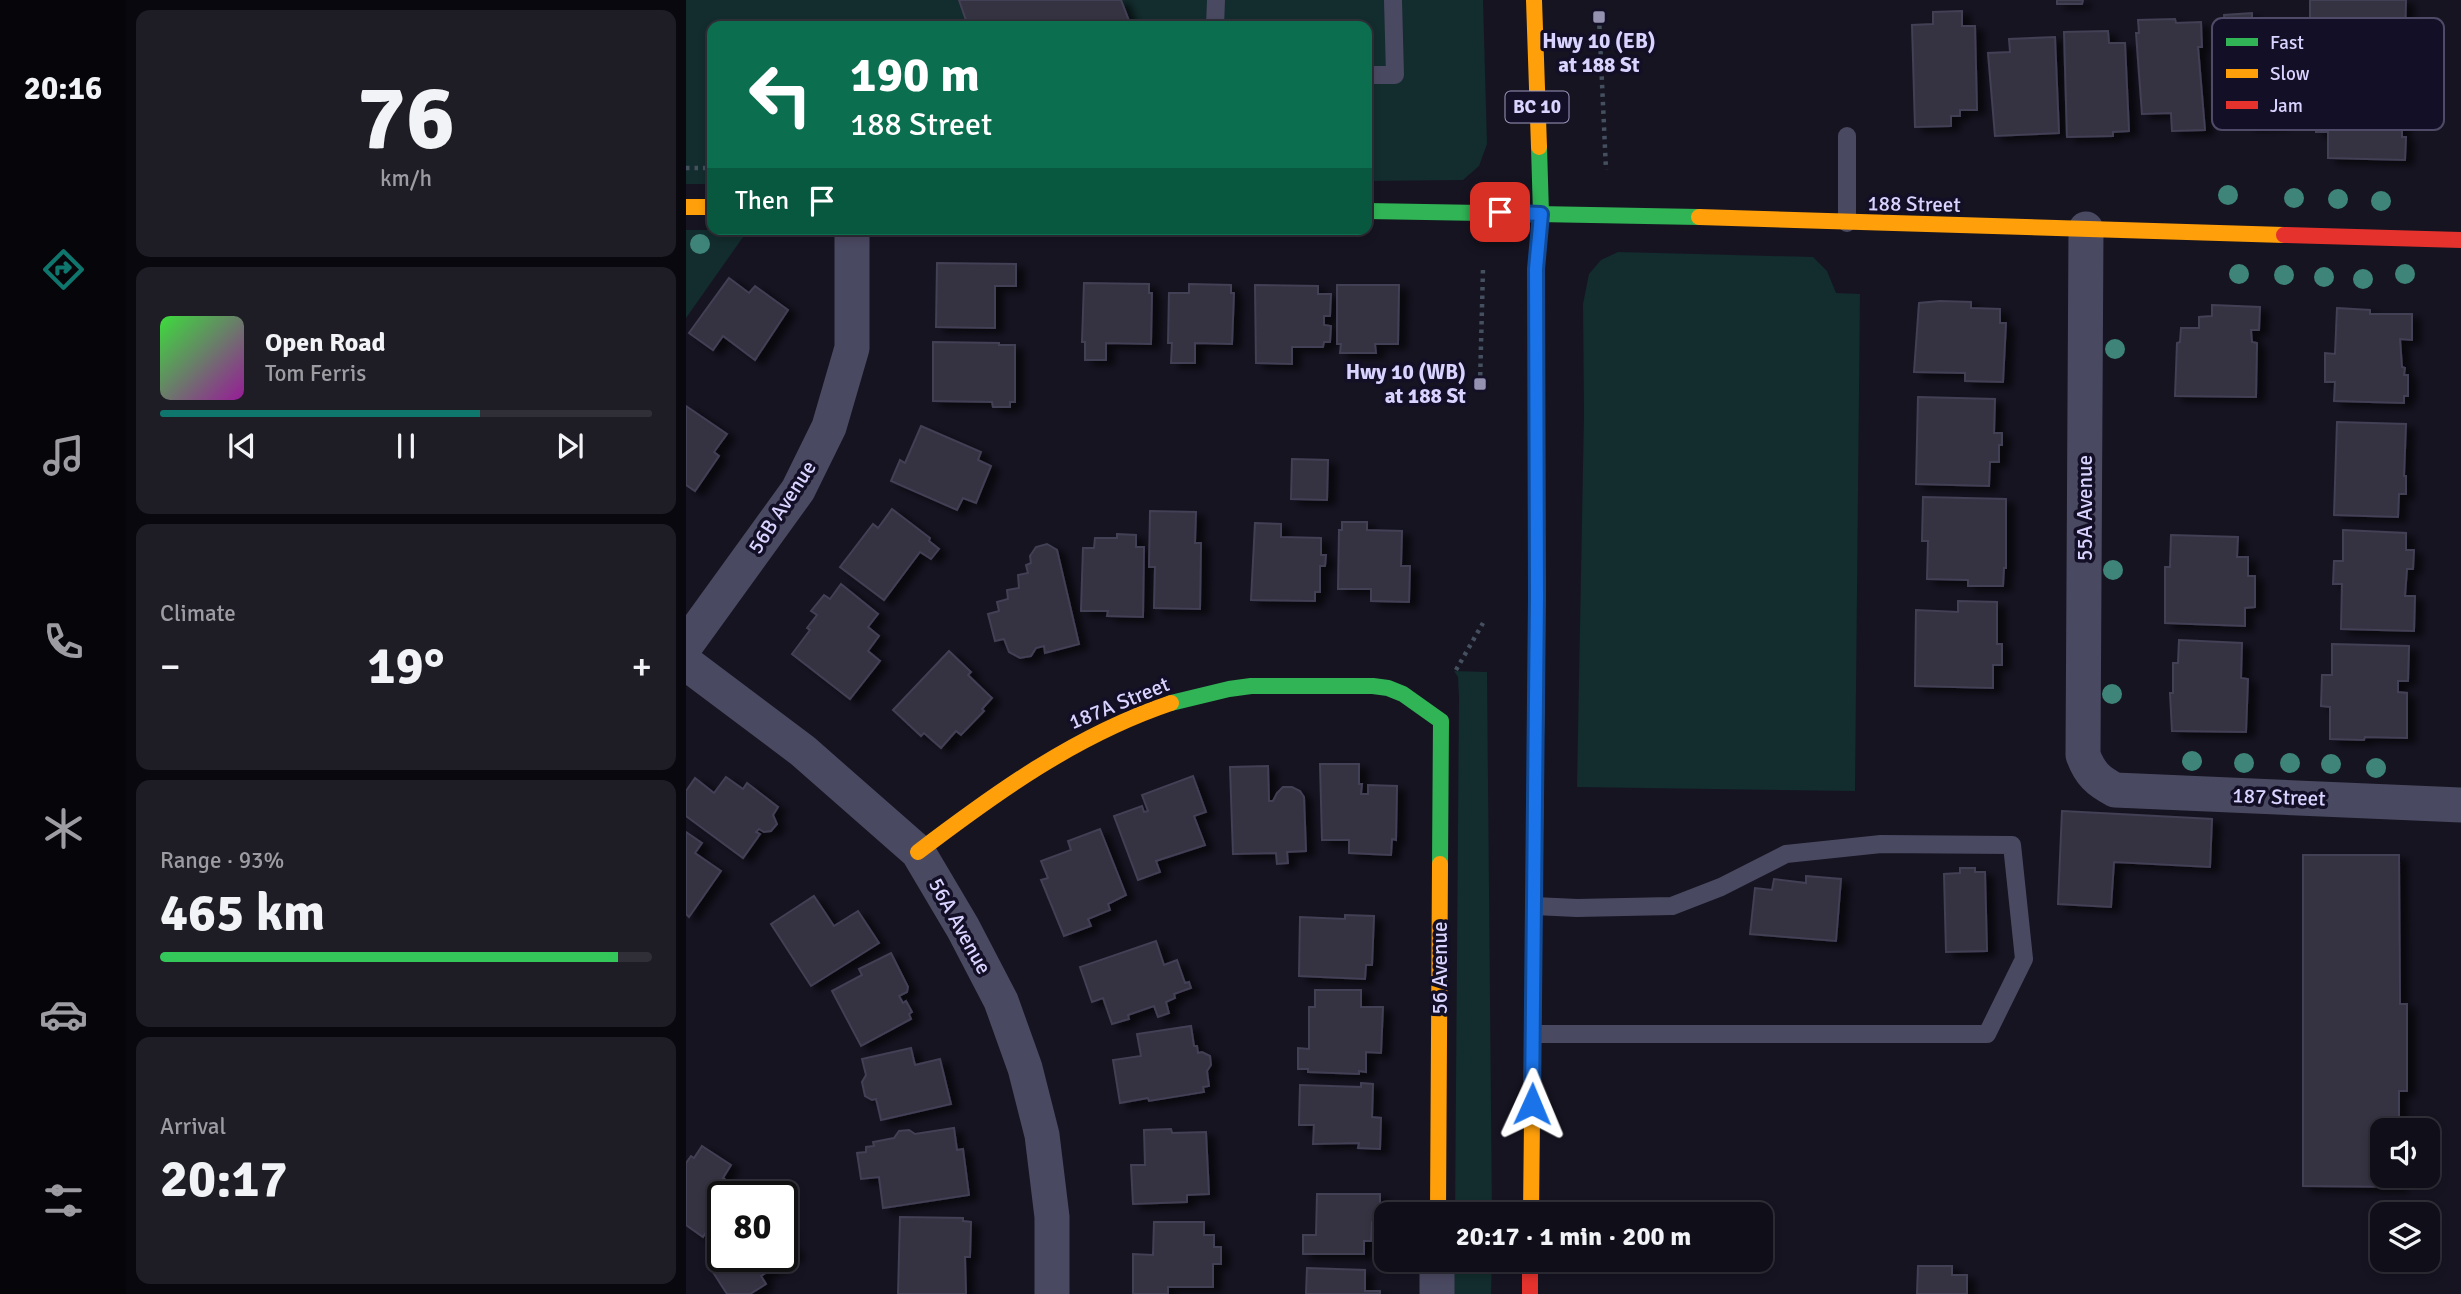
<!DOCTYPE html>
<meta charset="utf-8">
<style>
body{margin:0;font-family:Signika,sans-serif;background:#1e1d26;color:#f1f3f6;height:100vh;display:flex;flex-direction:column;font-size:26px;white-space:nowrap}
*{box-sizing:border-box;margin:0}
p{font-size:23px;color:#9c9ca2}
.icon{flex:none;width:38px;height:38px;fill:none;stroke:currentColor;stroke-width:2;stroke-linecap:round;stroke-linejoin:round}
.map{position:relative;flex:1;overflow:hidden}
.panel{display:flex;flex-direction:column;gap:10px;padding:10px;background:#09080e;width:560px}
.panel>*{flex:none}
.guide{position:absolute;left:21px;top:21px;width:665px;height:214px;border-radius:14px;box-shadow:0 4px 10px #0003,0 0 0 2px #302f38;background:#0b6e4f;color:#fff;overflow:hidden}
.buttons{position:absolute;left:1684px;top:1118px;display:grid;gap:14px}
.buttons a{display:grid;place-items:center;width:70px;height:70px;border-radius:14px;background:#100f19;box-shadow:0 4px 10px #0003,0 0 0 2px #302f38;font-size:35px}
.speed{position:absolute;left:21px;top:1181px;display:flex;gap:14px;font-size:35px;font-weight:700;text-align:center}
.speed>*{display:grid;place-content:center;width:91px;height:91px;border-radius:50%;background:#100f19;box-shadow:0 4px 10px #0003,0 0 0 2px #302f38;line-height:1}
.speed .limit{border:4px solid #111;border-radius:10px;background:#fff;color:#111}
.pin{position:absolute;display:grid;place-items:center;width:60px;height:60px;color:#fff;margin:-30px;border-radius:14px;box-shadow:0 4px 10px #0006}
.me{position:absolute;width:77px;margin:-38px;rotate:1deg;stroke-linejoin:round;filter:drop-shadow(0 0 5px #0008)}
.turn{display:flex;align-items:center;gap:24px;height:147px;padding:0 28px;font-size:32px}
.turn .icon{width:91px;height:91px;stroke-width:2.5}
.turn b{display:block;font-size:49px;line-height:60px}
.then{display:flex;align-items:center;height:66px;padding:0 28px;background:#0003;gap:14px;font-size:26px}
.big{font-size:52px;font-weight:800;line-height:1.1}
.panel .card{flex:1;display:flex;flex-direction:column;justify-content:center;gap:10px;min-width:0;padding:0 24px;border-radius:14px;background:#1e1d26}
.panel .dial{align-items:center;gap:0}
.dial b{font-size:91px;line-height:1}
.song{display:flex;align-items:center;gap:21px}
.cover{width:84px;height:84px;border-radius:10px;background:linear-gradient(135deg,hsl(120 70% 55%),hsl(300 70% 35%))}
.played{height:7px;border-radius:4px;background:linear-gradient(90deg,#0f766e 65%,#302f38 65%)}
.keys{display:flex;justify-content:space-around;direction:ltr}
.heat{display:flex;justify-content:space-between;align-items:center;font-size:38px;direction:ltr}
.charge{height:10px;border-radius:5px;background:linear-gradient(90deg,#34c759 93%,#302f38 0)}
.trip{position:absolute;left:688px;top:1202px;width:399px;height:70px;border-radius:14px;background:#100f19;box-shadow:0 4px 10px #0003,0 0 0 2px #302f38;font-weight:800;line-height:70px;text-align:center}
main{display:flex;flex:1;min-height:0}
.menu{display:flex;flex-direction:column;width:126px;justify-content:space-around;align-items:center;background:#06060a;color:#9c9ca2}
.menu .icon{width:49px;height:49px}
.menu .selected{color:#0f766e}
.menu b{font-size:32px;color:#f1f3f6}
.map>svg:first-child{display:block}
</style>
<main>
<nav class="menu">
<b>20:16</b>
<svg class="icon selected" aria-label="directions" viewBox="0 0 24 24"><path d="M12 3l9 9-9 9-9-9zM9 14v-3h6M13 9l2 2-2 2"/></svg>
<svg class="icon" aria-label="music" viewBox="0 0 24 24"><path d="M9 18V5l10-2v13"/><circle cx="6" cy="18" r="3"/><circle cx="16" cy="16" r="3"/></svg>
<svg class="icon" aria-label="phone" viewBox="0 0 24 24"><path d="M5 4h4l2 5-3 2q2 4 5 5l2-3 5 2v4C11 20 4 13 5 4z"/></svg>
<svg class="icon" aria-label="climate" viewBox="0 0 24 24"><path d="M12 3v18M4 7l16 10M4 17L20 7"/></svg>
<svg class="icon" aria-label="car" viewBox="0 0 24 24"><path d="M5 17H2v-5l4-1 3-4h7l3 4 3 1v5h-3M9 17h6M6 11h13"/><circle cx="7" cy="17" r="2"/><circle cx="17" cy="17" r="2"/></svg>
<svg class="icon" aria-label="filters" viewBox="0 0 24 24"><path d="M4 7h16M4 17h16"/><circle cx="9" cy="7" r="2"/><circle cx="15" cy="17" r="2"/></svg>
</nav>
<section class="panel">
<div class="card dial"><b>76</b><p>km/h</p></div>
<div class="card">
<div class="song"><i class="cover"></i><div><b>Open Road</b><p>Tom Ferris</p></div></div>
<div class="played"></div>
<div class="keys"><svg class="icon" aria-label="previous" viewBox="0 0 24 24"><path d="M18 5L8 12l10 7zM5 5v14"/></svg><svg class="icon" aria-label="pause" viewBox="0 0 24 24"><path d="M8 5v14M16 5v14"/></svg><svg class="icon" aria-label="next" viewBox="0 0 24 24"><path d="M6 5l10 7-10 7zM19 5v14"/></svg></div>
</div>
<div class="card"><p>Climate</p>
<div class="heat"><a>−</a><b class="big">19°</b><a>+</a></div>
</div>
<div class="card"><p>Range · 93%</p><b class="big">465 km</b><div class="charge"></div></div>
<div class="card"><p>Arrival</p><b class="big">20:17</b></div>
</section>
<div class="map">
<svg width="1775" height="1294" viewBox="0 0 1775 1294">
<defs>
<filter id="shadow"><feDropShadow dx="8" dy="4.5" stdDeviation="3.5" flood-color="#0009"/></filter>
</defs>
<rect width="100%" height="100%" fill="#161421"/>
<g fill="#132c2d">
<polygon points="0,0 797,0 801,144 793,166 777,180 681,181 681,26 26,26 26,184 0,184"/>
<polygon points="0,230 62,230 0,318"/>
<polygon points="932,252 1127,257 1141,271 1150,293 1174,294 1169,791 891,787 898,414 897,304 903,274 915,260"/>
<polygon points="768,671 801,672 806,1214 769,1214 773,698 772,677"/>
<polygon points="768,1260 806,1260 805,1294 767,1294"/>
</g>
<g fill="#343243" stroke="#433f54" stroke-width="2" filter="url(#shadow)">
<polygon points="273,0 435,0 445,26 282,26"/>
<polygon points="1371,0 1397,0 1396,4 1371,4"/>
<polygon points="1624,0 1720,0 1719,37 1716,37 1716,55 1706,55 1707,71 1639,67 1639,30 1624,30"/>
<polygon points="1276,11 1276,26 1289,26 1291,110 1274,110 1274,116 1265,116 1265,126 1229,127 1226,25 1247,24 1247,12"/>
<polygon points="1566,13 1566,28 1591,27 1595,124 1561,126 1561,114 1531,116 1527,29 1539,29 1538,15"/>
<polygon points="1489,19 1490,23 1515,22 1516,47 1512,47 1519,130 1486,131 1485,113 1456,114 1450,33 1453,33 1452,20"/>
<polygon points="1422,31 1423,43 1439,43 1443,131 1427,132 1427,136 1381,137 1378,32"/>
<polygon points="1369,37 1373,133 1309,136 1302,53 1324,52 1323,39"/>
<polygon points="1643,83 1722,85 1721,121 1716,121 1716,137 1720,137 1719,160 1642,158 1642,132 1630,132 1631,94 1643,95"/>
<polygon points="251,263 330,264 330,286 309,286 309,328 250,327"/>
<polygon points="43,278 63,293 69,286 102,310 69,360 37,336 27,350 3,333"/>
<polygon points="398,283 463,284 463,293 466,293 465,344 420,343 420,360 399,360 399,342 396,342"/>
<polygon points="503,284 545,285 545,293 548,293 546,344 509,343 509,363 485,363 486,343 482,343 483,293 503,293"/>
<polygon points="569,285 632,286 632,294 645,294 644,316 638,316 638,325 645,326 644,342 638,342 637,347 606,347 606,364 570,363"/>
<polygon points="651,285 713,285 712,344 689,344 690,353 654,353 655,344 651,344"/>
<polygon points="1254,301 1285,302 1285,308 1314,309 1314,323 1320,323 1317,382 1279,381 1279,373 1228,372 1233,303"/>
<polygon points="1526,305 1574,307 1573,330 1565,330 1566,342 1571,343 1570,397 1489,396 1491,343 1494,342 1495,328 1513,328 1513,317 1526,316"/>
<polygon points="1651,308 1684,310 1684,314 1726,314 1726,340 1714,339 1716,367 1719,368 1718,375 1722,375 1722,396 1718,396 1718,403 1648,401 1649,382 1639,382 1639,353 1649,354"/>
<polygon points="247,342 313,343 313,345 329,345 329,402 324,402 324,407 307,407 306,402 247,401"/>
<polygon points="1232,397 1309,399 1308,433 1316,433 1316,445 1313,445 1313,462 1304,462 1303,486 1230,484"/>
<polygon points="0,406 41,434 28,452 33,456 9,491 0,485"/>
<polygon points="1651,422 1720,424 1718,476 1720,476 1720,494 1713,494 1712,517 1648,515"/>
<polygon points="235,426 295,452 292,460 305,466 290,503 277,498 271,510 205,481 214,460 219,463"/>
<polygon points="606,459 642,460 641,500 605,499"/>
<polygon points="1237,497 1320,499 1320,568 1318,568 1317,586 1282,586 1282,580 1241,579 1242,541 1236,541"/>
<polygon points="206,509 244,538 243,541 253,549 245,559 234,552 198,600 154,567 187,524 192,528"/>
<polygon points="464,511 510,512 509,543 515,543 514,609 468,608 469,567 463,567"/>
<polygon points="656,522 681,522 681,530 716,531 715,566 724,566 723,602 685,601 685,589 652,589 653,530 656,530"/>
<polygon points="569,523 595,524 595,537 635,538 635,555 640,555 639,566 634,566 634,592 629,592 629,601 565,600"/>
<polygon points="1657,530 1720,533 1720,550 1728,550 1727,569 1721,569 1719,596 1729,596 1728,631 1655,629 1656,584 1647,584 1648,561 1657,561"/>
<polygon points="431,534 450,535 450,547 458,547 457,617 421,616 422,611 395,611 397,548 408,548 409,538 431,538"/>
<polygon points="1485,535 1552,537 1551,557 1562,557 1562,576 1569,576 1569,607 1559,608 1559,626 1479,623 1479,567 1484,567"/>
<polygon points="361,544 371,550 393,644 359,653 358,646 350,648 345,656 334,658 323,652 318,639 309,641 302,614 313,611 311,602 322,599 321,590 333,588 332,575 342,573 340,565 345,563 344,556 350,547"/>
<polygon points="155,584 192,614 182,627 193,636 182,651 194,661 164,699 106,654 124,630 121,628 131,615 125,611 138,595 144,599"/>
<polygon points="1272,601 1311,602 1311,644 1316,644 1316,665 1307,665 1307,688 1229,686 1230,610 1272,612"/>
<polygon points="1493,640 1556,643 1555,678 1562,679 1560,732 1486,731 1484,693 1487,693 1487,663 1492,663"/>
<polygon points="1646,644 1723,646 1722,681 1712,681 1712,692 1721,693 1721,738 1679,737 1678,740 1644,739 1644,707 1635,706 1636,675 1646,675"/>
<polygon points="263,651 285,672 282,675 306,698 296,709 298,711 275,735 270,731 255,748 238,733 235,736 207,710"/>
<polygon points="634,764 673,764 673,784 676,784 675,794 682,794 682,785 711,786 710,840 706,839 705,855 663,853 663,840 636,840"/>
<polygon points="582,766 583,801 587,801 591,793 597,787 606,787 614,791 618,797 620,851 601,852 602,863 591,864 590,853 547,854 544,767"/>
<polygon points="507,776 520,812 508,816 519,845 470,861 474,872 452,880 428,816 456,806 458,812 462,811 456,795"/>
<polygon points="40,777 57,789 61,783 92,807 87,815 91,824 85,831 78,832 73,829 70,832 74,834 57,858 0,816 0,791 9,778 28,793"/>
<polygon points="1376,811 1526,819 1524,867 1428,862 1425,907 1372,904"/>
<polygon points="414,829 440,895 422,904 424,910 402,919 405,926 378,936 355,880 362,878 355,861 385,850 382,841"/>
<polygon points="0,832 16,843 9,853 35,871 3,917 0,914"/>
<polygon points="1617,855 1713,855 1714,1004 1721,1004 1721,1091 1713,1091 1713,1130 1696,1130 1696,1176 1713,1176 1713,1187 1617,1186"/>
<polygon points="1274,868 1289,868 1289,872 1299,872 1301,951 1260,952 1258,874 1274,873"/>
<polygon points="1120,876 1155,879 1150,941 1064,934 1069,888 1086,890 1088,879 1120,883"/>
<polygon points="128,896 148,926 172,911 193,943 125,986 85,924"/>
<polygon points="659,915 688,916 686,965 680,965 679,979 613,976 614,917 659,919"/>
<polygon points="470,941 478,965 491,960 499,983 503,982 505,988 488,994 489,998 480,1002 483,1013 472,1017 468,1006 442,1015 443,1019 426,1024 417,998 406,1002 394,967"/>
<polygon points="205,953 222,987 221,992 213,996 217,1003 220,1001 226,1012 223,1014 225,1019 175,1046 146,991 176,975 173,969"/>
<polygon points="629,990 675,990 675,1007 697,1007 695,1053 680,1052 680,1072 673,1071 673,1074 622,1072 622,1069 612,1069 612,1048 623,1049 623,1007 629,1007"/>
<polygon points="505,1026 508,1046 511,1046 512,1053 516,1052 524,1056 525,1065 521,1071 523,1086 517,1087 518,1092 463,1101 462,1098 434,1103 427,1060 455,1056 451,1034"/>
<polygon points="225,1048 229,1065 254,1059 265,1104 195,1120 190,1099 186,1100 179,1096 176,1082 180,1075 176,1059"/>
<polygon points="675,1083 687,1084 686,1117 695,1118 694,1149 672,1148 673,1143 627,1144 628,1125 613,1125 614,1085 675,1087"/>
<polygon points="268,1128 271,1150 277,1149 283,1195 197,1208 193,1177 175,1179 171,1153 180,1152 180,1147 188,1146 187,1142 208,1138 213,1131 223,1130 229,1134"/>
<polygon points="485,1129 486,1133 520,1132 523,1194 501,1195 501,1202 447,1204 445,1165 459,1165 458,1130"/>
<polygon points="16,1146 45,1165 37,1178 51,1187 45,1197 37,1197 37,1214 34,1218 31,1215 17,1237 0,1225 0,1163 5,1156 8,1158"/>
<polygon points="631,1194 694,1194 694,1221 686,1222 685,1241 678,1241 678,1254 617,1254 617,1235 630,1235"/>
<polygon points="214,1217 277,1218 277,1221 285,1222 284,1257 279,1257 280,1294 212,1294"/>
<polygon points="96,1221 104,1233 99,1236 110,1254 75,1276 80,1284 64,1294 41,1294 23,1266 37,1256 96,1256"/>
<polygon points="468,1222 518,1222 518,1235 528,1235 528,1247 535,1247 535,1264 527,1264 527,1287 482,1287 482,1294 447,1294 447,1254 467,1255"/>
<polygon points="1232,1266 1266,1266 1266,1275 1281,1275 1281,1294 1231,1294"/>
<polygon points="621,1268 679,1270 679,1291 694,1291 694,1294 620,1294"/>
</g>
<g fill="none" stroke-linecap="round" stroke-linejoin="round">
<g stroke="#44505f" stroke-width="4.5" stroke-dasharray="3.5 5" stroke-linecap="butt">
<polyline points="913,17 920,170"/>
<polyline points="0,168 26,168"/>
<polyline points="794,384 797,269"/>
<polyline points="770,670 797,623"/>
</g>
<g stroke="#4a4962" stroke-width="18">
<polyline points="529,26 530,0"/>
<polyline points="681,75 709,75 707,0"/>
<polyline points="1161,136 1161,223"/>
<polyline points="847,1034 1301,1034 1338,959 1326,845 1195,844 1100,854 1035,887 986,906 891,908 848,906"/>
</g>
<g stroke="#4a4962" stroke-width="35">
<path d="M1400,229L1397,755C1404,774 1412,781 1429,790L1775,805"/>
<polyline points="0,645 112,490 143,427 166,348 166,229"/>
<polyline points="0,663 117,751 232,852 277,928 315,1001 339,1068 356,1135 366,1217 366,1294"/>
<polyline points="751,1294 751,1260"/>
</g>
<g stroke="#30b455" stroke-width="16">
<polyline points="681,211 1013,217"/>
<polyline points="851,643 850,269 855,214 853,147"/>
<polyline points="485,703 543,689 565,686 687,686 702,688 717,694 755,721 754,864"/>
</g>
<g stroke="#ff9f0a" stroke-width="16">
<polyline points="848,0 853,147"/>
<polyline points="0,207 26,207"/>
<polyline points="1013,217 1598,235"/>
<path d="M232,852C311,792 390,735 485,703"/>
<polyline points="752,1214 754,864"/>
<polyline points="845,1214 851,643"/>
</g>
<g stroke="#e5322d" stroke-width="16">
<polyline points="1598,235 1775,240"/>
<polyline points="844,1260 844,1294"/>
</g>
</g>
<g fill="#3e8478">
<circle cx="1542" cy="195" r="10"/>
<circle cx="1608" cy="198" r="10"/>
<circle cx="1652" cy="199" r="10"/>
<circle cx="1695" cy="201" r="10"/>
<circle cx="14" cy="244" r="10"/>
<circle cx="1553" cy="274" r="10"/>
<circle cx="1719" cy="274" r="10"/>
<circle cx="1598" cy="275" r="10"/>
<circle cx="1638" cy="277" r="10"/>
<circle cx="1677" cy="279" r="10"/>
<circle cx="1429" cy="349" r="10"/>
<circle cx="1427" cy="570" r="10"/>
<circle cx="1426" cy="694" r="10"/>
<circle cx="1506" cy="761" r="10"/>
<circle cx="1558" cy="763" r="10"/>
<circle cx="1604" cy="763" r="10"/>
<circle cx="1645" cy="764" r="10"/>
<circle cx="1690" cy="768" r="10"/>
</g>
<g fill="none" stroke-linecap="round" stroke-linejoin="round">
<defs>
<polyline id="route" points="814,212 855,214 850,269 851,597 846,1104"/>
</defs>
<use href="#route" stroke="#114b97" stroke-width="18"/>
<use href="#route" stroke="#1a73e8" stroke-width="12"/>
</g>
<g fill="#9591b1" stroke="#130f26" stroke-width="2.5">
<rect x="906" y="10" width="14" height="14" rx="3.5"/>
<rect x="787" y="377" width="14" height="14" rx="3.5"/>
</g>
<g text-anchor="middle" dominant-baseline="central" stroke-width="7" stroke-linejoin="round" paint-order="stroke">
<rect fill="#130f26" stroke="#9e99be" stroke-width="2" x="819.5" y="91.5" width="63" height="31" rx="5"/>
<g font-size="19" font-weight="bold" fill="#d9d4ff">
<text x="851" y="107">BC 10</text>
</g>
<g font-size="21" font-weight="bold" fill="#d9d4ff" stroke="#130f26">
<text x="913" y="41">Hwy 10 (EB)<tspan x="913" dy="24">at 188 St</tspan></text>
<text x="780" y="372" text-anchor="end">Hwy 10 (WB)<tspan x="780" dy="24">at 188 St</tspan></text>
</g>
<g font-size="21" fill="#d9d4ff" stroke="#130f26">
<text transform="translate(1228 204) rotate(1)">188 Street</text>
<text transform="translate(96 507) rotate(-57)">56B Avenue</text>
<text transform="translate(1399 508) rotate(-90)">55A Avenue</text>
<text transform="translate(433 703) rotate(-22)">187A Street</text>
<text transform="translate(1593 797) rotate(2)">187 Street</text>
<text transform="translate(274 926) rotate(61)">56A Avenue</text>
<text transform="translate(754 968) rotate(-90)">56 Avenue</text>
</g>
</g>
<rect x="1526" y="18" width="232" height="112" rx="10" fill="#130f26" stroke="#4e4a67" stroke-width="2"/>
<rect x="1540" y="38" width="32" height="8" fill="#30b455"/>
<rect x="1540" y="69" width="32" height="9" fill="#ff9f0a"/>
<rect x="1540" y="101" width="32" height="8" fill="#e5322d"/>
<g font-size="19" fill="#d9d4ff">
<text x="1584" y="49">Fast</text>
<text x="1584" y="80">Slow</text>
<text x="1584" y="112">Jam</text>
</g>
</svg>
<div class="buttons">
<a><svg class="icon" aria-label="sound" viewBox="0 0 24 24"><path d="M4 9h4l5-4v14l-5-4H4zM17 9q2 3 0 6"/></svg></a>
<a><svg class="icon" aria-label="layers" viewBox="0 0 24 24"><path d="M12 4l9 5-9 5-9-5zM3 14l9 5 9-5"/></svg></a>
</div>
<div class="speed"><div class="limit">80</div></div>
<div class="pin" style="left:814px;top:212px;background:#d93025"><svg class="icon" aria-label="arrive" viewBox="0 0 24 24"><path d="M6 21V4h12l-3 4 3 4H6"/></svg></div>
<svg class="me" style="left:846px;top:1104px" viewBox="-20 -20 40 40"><path d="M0-17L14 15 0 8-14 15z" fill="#1a73e8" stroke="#fff" stroke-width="4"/></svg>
<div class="trip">20:17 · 1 min · 200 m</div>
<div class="guide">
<div class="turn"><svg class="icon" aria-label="left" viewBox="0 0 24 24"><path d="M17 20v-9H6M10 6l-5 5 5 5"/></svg><div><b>190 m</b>188 Street</div></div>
<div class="then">Then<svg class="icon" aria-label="arrive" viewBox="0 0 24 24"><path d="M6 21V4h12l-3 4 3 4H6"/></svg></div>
</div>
</div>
</main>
